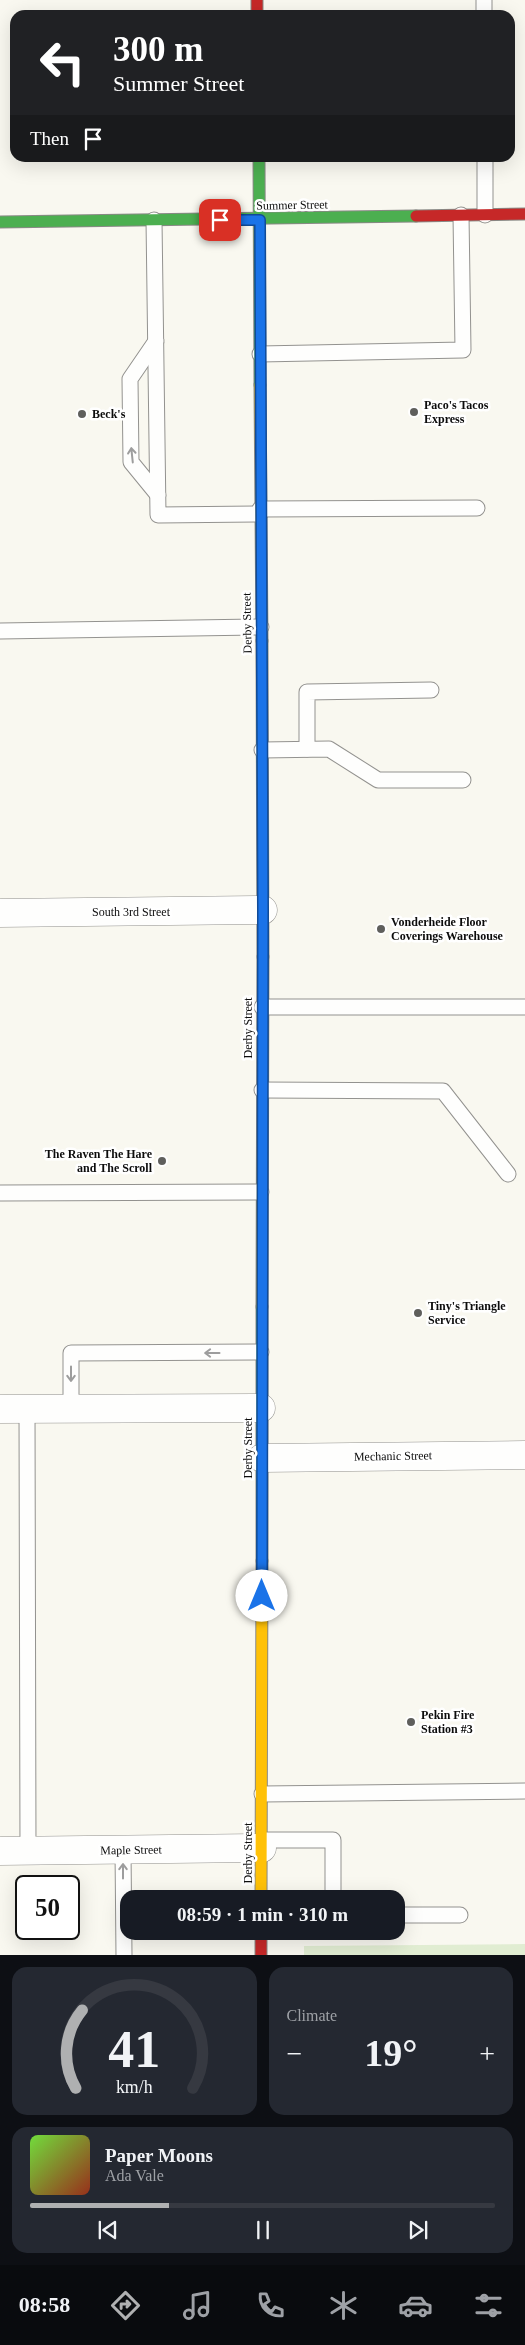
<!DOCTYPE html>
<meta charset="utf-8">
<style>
body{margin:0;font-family:"Times New Roman",serif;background:#242831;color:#f1f3f6;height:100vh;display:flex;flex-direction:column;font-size:19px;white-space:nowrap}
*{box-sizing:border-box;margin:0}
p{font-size:16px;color:#9ea1a6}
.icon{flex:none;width:28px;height:28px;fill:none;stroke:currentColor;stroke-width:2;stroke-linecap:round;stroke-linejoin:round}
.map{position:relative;height:1955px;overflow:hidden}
.panel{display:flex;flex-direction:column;gap:12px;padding:12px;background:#0d0f14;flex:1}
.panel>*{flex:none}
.guide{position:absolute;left:10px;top:10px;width:505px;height:152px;border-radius:15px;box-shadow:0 5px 20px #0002;background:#202124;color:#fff;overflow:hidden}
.speed{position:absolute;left:15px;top:1875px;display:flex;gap:10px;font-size:25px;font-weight:700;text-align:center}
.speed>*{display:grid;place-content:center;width:65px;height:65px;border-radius:50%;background:#171b24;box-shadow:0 5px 20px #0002;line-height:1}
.speed .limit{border:2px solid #111;border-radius:8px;background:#fff;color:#111}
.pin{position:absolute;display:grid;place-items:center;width:42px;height:42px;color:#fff;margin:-21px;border-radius:10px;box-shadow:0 2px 8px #0006}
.me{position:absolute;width:55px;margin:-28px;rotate:0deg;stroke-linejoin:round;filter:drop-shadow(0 0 4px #0008)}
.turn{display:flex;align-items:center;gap:18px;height:105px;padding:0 20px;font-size:22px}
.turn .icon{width:65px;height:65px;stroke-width:2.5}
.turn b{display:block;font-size:35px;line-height:42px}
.then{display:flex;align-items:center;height:48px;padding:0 20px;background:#0003;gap:10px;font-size:19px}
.big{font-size:38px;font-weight:600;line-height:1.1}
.panel .card{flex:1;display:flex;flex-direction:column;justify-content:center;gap:8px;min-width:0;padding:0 18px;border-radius:15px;background:#242831}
.panel .dial{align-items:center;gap:0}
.dial svg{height:130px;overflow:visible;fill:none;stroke:#363941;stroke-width:7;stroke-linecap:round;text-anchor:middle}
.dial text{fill:#f1f3f6;stroke:none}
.song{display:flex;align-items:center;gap:15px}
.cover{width:60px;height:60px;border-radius:8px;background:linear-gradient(135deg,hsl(100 70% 55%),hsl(10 70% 35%))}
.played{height:5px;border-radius:2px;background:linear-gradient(90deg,#afb0b1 30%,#363941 30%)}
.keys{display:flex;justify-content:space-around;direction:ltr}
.heat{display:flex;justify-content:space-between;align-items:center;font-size:28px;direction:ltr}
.panel .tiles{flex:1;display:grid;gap:12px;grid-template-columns:1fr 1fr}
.card:last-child{grid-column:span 2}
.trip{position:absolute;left:120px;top:1890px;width:285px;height:50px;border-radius:15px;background:#171b24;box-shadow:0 5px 20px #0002;font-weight:600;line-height:50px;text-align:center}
.tab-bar{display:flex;height:80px;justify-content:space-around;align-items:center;background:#090b0e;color:#9ea1a6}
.tab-bar .icon{width:35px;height:35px}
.tab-bar .on{color:#afb0b1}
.tab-bar b{font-size:22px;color:#f1f3f6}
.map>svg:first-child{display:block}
</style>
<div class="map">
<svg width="525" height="1955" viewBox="0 0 525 1955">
<rect width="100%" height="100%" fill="#f9f8f0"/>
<polygon fill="#e1edd2" points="525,1944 525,1955 304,1955 304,1946"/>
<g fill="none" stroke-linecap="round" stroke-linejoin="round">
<defs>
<g id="lane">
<polyline points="484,0 484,15"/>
<polyline points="485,158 485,215"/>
<polyline points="154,220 158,515 260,514"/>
<polyline points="156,341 130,379 131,462 158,495"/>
<polyline points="260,354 463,350 461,215"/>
<polyline points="260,509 477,508"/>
<polyline points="0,631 261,627"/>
<polyline points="307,749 307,692 431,690"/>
<polyline points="262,750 329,749 378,780 463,780"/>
<polyline points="262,1007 525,1007"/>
<polyline points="262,1090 443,1091 508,1174"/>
<polyline points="0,1193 261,1192"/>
<polyline points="27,1408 28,1851"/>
<polyline points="71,1408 71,1353 261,1352"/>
<polyline points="262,1794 525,1791"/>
<polyline points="262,1840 333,1840 333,1899"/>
<polyline points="123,1850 124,1955"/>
<polyline points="396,1915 460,1915"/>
</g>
<g id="street">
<polyline points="0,913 263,910"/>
<polyline points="0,1409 261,1408"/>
<polyline points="262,1458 525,1455"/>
<polyline points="0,1851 262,1848"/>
</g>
<g id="fast">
<polyline points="259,158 260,385"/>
<polyline points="0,222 416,216"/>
<polyline points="262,641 263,957"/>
<polyline points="262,1561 262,1307"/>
</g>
<g id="slow">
<polyline points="260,385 262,641"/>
<polyline points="262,1307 263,957"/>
<polyline points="261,1899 262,1561"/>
</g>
<g id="jam">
<polyline points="257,0 257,15"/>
<polyline points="416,216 525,214"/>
<polyline points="261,1931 261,1955"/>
</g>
</defs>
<use href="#lane" stroke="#93928f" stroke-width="17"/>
<use href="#street" stroke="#93928f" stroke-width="29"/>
<use href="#fast" stroke="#898985" stroke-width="13"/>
<use href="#slow" stroke="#898985" stroke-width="13"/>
<use href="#jam" stroke="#898985" stroke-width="13"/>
<use href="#lane" stroke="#fefefd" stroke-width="15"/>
<use href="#street" stroke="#fefefd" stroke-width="28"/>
<use href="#fast" stroke="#4caf50" stroke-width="11"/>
<use href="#slow" stroke="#ffc107" stroke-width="11"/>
<use href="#jam" stroke="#c62828" stroke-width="11"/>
</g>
<defs><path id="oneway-shaft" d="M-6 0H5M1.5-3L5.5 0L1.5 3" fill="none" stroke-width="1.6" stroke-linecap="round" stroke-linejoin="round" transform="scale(1.25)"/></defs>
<g stroke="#9d9d9d">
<use href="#oneway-shaft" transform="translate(132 455) rotate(-96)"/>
<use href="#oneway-shaft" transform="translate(212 1353) rotate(180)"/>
<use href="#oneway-shaft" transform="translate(71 1374) rotate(90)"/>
<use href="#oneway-shaft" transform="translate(123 1871) rotate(-90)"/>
</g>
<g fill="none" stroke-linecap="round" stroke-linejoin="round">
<defs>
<polyline id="route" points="220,220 260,220 263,910 262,1596"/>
</defs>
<use href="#route" stroke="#114b97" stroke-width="12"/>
<use href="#route" stroke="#1a73e8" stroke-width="9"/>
</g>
<g fill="#5f5f5c" stroke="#fff" stroke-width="2">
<circle cx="414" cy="412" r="5"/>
<circle cx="82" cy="414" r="5"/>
<circle cx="381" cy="929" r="5"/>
<circle cx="162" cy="1161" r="5"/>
<circle cx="418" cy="1313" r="5"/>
<circle cx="411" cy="1722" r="5"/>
</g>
<g text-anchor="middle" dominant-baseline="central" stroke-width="5" stroke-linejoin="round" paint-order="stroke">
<g font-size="12" fill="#0c0c0c" stroke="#fff">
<text transform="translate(292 205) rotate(-1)">Summer Street</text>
<text transform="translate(247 623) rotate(-91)">Derby Street</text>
<text x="131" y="912">South 3rd Street</text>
<text transform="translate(248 1028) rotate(-90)">Derby Street</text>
<text transform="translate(248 1448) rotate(-90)">Derby Street</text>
<text transform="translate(393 1456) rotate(-1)">Mechanic Street</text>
<text transform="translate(131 1850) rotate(-1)">Maple Street</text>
<text transform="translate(248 1853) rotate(-90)">Derby Street</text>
</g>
<g font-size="12" font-weight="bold" fill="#0c0c0c" stroke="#fff" text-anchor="start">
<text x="424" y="405">Paco's Tacos<tspan x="424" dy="14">Express</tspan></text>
<text x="92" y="414">Beck's</text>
<text x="391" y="922">Vonderheide Floor<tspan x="391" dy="14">Coverings Warehouse</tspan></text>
<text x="152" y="1154" text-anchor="end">The Raven The Hare<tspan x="152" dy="14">and The Scroll</tspan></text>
<text x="428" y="1306">Tiny's Triangle<tspan x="428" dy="14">Service</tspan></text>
<text x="421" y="1715">Pekin Fire<tspan x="421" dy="14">Station #3</tspan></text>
</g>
</g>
</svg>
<div class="speed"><div class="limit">50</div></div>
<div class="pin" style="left:220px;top:220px;background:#d93025"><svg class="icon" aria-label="arrive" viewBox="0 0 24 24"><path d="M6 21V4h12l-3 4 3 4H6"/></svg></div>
<svg class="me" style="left:262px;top:1596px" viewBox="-20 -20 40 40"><circle r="19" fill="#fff"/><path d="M0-13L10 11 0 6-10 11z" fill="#1a73e8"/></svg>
<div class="trip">08:59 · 1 min · 310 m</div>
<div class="guide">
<div class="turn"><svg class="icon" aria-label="left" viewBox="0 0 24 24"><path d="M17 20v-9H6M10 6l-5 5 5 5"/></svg><div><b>300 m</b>Summer Street</div></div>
<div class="then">Then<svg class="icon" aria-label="arrive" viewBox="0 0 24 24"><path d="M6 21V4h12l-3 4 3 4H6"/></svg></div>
</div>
</div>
<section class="panel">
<div class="tiles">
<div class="card dial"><svg viewBox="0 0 100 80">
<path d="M14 69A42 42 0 1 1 86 69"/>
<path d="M14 69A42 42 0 0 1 18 21" stroke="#afb0b1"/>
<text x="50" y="56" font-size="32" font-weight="700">41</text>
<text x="50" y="72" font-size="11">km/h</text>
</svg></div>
<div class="card"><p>Climate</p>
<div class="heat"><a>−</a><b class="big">19°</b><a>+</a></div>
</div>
<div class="card">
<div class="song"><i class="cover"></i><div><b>Paper Moons</b><p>Ada Vale</p></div></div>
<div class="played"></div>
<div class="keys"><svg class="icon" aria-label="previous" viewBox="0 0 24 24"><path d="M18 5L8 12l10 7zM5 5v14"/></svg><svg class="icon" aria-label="pause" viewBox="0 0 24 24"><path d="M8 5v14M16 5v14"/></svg><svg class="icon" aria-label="next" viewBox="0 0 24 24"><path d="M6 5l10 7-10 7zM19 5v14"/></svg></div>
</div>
</div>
</section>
<nav class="tab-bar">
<b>08:58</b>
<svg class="icon on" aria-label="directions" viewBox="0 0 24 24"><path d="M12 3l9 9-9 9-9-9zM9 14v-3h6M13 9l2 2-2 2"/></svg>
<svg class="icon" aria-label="music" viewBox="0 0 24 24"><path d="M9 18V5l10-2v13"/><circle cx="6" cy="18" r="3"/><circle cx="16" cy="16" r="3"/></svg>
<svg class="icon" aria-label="phone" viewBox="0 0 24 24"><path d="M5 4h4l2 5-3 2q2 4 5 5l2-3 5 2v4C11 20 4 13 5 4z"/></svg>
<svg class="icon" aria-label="climate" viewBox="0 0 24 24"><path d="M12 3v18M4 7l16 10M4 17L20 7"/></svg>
<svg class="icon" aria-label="car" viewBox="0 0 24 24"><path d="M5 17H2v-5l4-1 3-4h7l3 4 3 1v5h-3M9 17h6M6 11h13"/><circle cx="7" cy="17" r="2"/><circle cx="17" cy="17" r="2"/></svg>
<svg class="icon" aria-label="filters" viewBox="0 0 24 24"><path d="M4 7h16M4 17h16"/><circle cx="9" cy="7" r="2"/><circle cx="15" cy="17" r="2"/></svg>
</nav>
